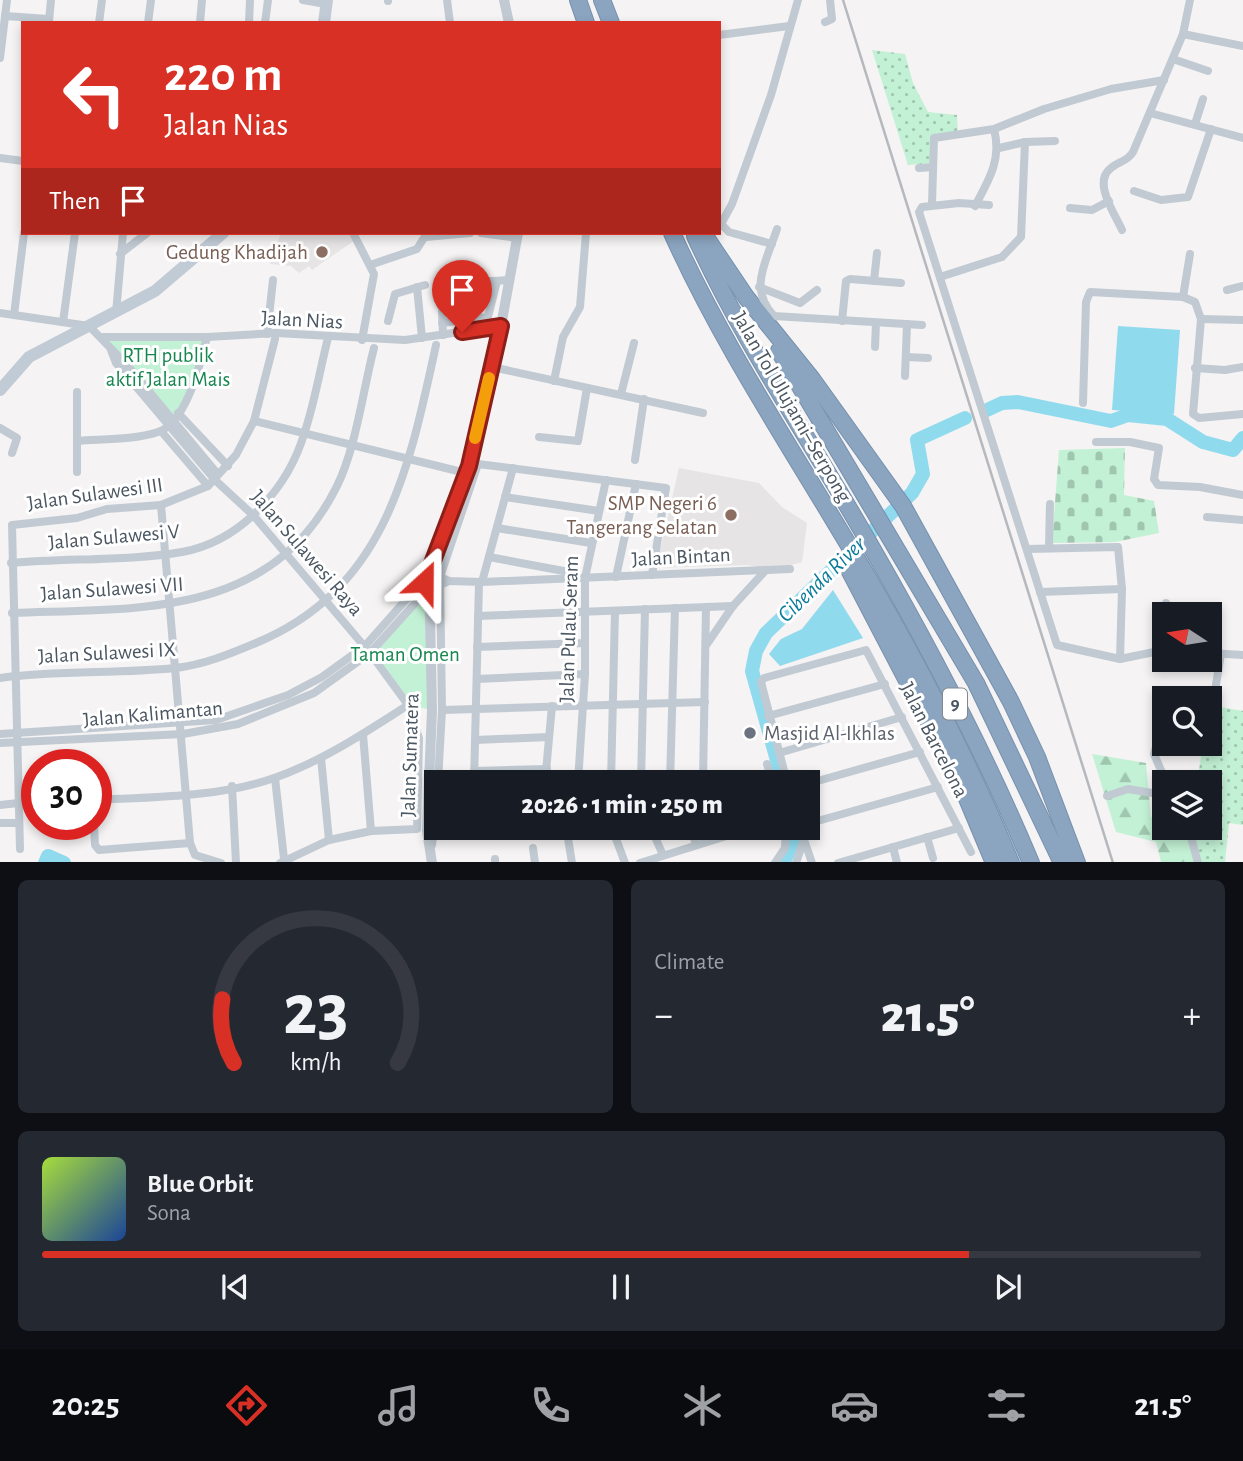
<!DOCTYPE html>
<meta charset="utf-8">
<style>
body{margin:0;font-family:"Alegreya Sans",sans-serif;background:#242831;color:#f1f3f6;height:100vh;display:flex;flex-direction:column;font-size:26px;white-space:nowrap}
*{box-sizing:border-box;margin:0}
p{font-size:23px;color:#9ea1a6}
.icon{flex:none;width:38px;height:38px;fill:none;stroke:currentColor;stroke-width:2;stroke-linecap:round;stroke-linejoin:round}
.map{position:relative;height:862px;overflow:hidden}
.drawer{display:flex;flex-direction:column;gap:18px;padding:18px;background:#0d0f14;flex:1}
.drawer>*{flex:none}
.banner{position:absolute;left:21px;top:21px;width:700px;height:214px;border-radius:0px;box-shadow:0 4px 10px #0003;background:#d93025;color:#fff;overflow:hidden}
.needle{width:46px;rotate:282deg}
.buttons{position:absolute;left:1152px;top:602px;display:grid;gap:14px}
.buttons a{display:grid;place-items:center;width:70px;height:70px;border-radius:0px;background:#171b24;box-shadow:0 4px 10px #0003;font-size:35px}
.speed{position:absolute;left:21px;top:749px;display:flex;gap:14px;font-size:35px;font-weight:700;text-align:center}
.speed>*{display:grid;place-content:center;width:91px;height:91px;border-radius:50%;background:#171b24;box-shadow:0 4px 10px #0003;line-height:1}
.speed .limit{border:10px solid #d22;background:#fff;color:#111}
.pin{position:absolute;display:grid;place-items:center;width:60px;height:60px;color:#fff;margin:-72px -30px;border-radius:50% 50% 50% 0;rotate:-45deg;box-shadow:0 0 7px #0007}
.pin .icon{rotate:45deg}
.me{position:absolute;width:77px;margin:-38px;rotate:24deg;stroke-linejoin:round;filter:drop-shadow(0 0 5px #0008)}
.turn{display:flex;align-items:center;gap:24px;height:147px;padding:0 28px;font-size:32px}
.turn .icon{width:91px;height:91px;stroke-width:2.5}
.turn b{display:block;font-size:49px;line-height:60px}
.then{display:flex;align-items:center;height:66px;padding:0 28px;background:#0003;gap:14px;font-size:26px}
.big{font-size:52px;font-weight:800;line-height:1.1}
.drawer .card{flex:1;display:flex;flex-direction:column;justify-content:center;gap:10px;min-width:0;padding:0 24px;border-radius:10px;background:#242831}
.drawer .dial{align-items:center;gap:0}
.dial svg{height:182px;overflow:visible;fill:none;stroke:#363941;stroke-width:7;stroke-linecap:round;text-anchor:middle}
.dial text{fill:#f1f3f6;stroke:none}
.song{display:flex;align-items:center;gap:21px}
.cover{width:84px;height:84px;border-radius:10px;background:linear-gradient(135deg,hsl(80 70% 55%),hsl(220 70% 35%))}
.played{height:7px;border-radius:4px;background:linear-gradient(90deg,#d93025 80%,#363941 80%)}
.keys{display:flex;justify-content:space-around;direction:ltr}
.heat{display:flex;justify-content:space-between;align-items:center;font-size:38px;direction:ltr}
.drawer .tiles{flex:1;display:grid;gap:18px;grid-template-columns:1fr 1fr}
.card:last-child{grid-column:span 2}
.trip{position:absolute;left:424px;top:770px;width:396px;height:70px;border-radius:0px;background:#171b24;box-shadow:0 4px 10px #0003;font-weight:800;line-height:70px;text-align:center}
.tab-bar{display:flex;height:112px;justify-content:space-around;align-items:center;background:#090b0e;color:#9ea1a6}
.tab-bar .icon{width:49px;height:49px}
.tab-bar .selected{color:#d93025}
.tab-bar b{font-size:32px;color:#f1f3f6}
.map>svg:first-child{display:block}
</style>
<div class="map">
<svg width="1243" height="863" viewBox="0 0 1243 863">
<defs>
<pattern id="grass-dots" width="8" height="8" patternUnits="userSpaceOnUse" patternTransform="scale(1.75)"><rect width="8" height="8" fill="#c3f1d5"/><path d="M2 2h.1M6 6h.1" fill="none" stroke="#a0c6b0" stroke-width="1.8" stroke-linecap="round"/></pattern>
<pattern id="forest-firs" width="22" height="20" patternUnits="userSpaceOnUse" patternTransform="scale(1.75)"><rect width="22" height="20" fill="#c3f1d5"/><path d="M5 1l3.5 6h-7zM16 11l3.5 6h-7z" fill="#a0c6b0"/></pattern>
<pattern id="cemetery-stones" width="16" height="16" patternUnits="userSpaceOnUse" patternTransform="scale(1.75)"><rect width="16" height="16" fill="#c3f1d5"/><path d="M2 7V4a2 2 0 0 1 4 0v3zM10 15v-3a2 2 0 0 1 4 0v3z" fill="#a0c6b0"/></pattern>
</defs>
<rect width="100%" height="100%" fill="#f5f3f3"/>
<g fill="#e6e4e5">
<polygon points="281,233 355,233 355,240 312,270 309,266 299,273 291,266 270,264"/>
<polygon points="679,468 759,483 782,507 807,523 802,562 773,570 749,565 656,568"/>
</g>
<g fill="url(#grass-dots)">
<polygon points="872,50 905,54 913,83 928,112 957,115 958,135 932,137 931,163 908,165"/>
<polygon points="1209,705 1243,711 1243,825 1229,823 1225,862 1195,862 1191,828 1209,828 1209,782 1197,782 1203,744 1209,744"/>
</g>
<polygon fill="url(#forest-firs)" points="1092,754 1146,763 1151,817 1164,820 1164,828 1191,828 1195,862 1161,862 1156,842 1116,832"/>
<polygon fill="url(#cemetery-stones)" points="1125,448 1124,495 1154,501 1159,533 1115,542 1052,543 1059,450"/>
<g fill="#c3f1d5">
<polygon points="101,337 207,337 190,394 173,419"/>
<polygon points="430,589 432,710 408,705 370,653"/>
</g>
<g fill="#90daee">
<polygon points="1118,326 1180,330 1174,414 1112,410"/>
<polygon points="833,590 863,638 780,666 769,654 781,639 802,629"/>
</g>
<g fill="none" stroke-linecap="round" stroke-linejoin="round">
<g stroke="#90daee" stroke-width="14">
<polyline points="987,410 1002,403 1018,402 1111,421 1128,415 1167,419 1203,442 1233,450 1243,438"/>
<polyline points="783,782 752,671 756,651 766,633 912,493 923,474 917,440 965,418"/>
<polyline points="45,863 48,856 64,863"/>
<polyline points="783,863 795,840 796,828"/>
</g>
<defs>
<g id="motorway">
<polyline points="578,0 586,23"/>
<polyline points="602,0 611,23"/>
<path d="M672,233C717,333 777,426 833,519C900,629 962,744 1011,863"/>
<polyline points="703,233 746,297 812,379 903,506 1011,702 1037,757 1077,863"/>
<path d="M695,236C745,346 814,445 873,550C931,651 986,755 1031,863"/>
<polyline points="779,351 976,683 1062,863"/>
<polyline points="844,560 960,782 994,863"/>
</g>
</defs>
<use href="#motorway" stroke="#7690ad" stroke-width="18"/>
<g stroke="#c1cad2" stroke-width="8">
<polyline points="303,0 326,4"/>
<polyline points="447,0 450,23"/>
<polyline points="388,1 388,0"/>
<polyline points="5,16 49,19"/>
<polyline points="49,21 51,0"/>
<polyline points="825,22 832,19 830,0"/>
<polyline points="99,23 102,0"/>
<polyline points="148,23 151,0"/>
<polyline points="200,23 202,0"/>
<polyline points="249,23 250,0"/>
<polyline points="265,23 268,0"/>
<polyline points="1183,34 1243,46"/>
<polyline points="719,35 789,26"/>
<polyline points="0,58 7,0"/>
<polyline points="1173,59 1208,71"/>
<polyline points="1150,113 1243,138"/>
<polyline points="1195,124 1203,99"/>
<polyline points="999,148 1025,142 1055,141"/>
<polyline points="0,158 23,161"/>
<polyline points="919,168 933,167"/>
<polyline points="1134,191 1161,200 1188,197 1211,129"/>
<polyline points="932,204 934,138 994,129 1044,109 1111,89 1164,80"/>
<polyline points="989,205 959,203 922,207 919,212 1057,645 1120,659 1164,650"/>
<path d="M975,206C989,180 1002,159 994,129"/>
<polyline points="1070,208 1092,210 1109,201"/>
<path d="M777,229C766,262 748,289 774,316L922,325"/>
<path d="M1122,230C1115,214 1092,182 1111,168C1119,161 1127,162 1133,152L1183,34L1190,0"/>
<polyline points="353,233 374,274 362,340"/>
<polyline points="481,233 517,238"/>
<polyline points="426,237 470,233"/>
<polyline points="772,244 729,232 721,224 732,204 771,95 798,0"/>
<polyline points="120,254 147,233"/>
<polyline points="370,265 417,249 427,233"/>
<polyline points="940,277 1002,257 1021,237 1025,142"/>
<polyline points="874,281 877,253"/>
<polyline points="417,287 422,338"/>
<polyline points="759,287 800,303 817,290"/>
<polyline points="1227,290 1243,286"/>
<polyline points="1183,297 1190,254"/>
<polyline points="0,313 89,326 128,366 216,472"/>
<polyline points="116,313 123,233"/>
<polyline points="14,315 24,233"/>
<polyline points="1201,319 1243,320"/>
<polyline points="388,321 395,294 425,285"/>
<polyline points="842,321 846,281 850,279 901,283"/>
<polyline points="63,322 75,233"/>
<polyline points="442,323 488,317 497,281"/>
<polyline points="267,334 273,280"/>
<polyline points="443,335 441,284 510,280"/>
<polyline points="101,337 207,337 276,333 405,340 501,326"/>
<polyline points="875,347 876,323"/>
<polyline points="111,350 116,363 215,480 254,516 370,653 408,705 419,738 417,829 371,831 329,840 280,863"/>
<polyline points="906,357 928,358"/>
<polyline points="492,367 703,413"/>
<polyline points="1195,368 1225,370 1243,367"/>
<polyline points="905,376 907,324"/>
<polyline points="554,381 563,337 580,307 586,233"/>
<polyline points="77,392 77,472"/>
<polyline points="621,394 634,343"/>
<polyline points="1083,403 1086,302 1090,292 1183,297 1195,302 1201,319 1193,414 1199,418 1243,414"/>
<polyline points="178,413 228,466"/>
<polyline points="254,421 466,473"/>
<polyline points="0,428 17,438 12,453"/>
<polyline points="161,431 208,486"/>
<polyline points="539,437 578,441 587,388"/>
<path d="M77,441C102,439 134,440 158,432C187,422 200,364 207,337"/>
<polyline points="1096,442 1130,442 1159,448 1154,479 1158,485 1200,487 1243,495"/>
<polyline points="635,460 644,399"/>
<polyline points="478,464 666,488 652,575"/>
<polyline points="505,497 599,511"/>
<polyline points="161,505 190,843 195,855 221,863"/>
<polyline points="1207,517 1243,520"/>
<polyline points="497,528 591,543"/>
<polyline points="1049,547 1050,504"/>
<polyline points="1028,549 1118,547 1122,589 1120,659"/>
<polyline points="489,557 569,572 574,578"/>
<path d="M11,563C65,558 130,561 182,552C242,541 289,487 305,431C315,401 320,369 328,338"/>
<polyline points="616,577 636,484"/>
<polyline points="482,582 513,468"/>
<polyline points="1040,592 1122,589"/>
<path d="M12,613C139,608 271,619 337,486C356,448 363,390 374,348"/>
<polyline points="1165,614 1166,603"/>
<polyline points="478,616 733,606"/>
<polyline points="707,644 733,606 766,570"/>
<polyline points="477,647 585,643"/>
<polyline points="1161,650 1164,626"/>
<polyline points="1209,653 1243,655"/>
<path d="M0,678C58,670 117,674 175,668C203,665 230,654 256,643C386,589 409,469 436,345"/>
<polyline points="477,679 585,674"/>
<polyline points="1209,703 1213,703 1221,654"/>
<polyline points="442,710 705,702"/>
<polyline points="768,716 885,684"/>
<polyline points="1164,720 1154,754 1166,782"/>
<polyline points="0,734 216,720 288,695 322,677 365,646 420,584 440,577 449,581 482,582 790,569"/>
<polyline points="363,734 371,831"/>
<polyline points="475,740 549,737"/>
<polyline points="0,743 183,734 238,724 314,693 370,653 426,591 449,581"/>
<polyline points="779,753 902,717"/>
<polyline points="321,758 329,840"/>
<polyline points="767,764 772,782"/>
<polyline points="475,771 547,769"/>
<polyline points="275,778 284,859"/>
<polyline points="438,782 442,710 440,577 478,464 470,462"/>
<polyline points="474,782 479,582"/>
<polyline points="545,782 552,706"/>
<polyline points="578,782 585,674 585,578 606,480"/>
<polyline points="611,782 615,611"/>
<polyline points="641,782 645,609"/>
<polyline points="670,782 675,608"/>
<polyline points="703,782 706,607"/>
<polyline points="787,782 761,682 764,678 866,650 971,852"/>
<polyline points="807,784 920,752"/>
<polyline points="232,786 236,863"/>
<polyline points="1107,796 1128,789 1158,794 1164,791"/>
<path d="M96,800C154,797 222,797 277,777C324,760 366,732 408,705"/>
<polyline points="0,805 37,801"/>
<polyline points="0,823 19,823"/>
<polyline points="94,824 95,845 99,850 190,843"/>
<polyline points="807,824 938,787"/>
<polyline points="612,828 625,863"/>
<polyline points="651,828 663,855"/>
<polyline points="690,828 696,844"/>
<polyline points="800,828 812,863"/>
<polyline points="1181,828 1191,837 1198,863"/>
<polyline points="427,831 478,828"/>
<polyline points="567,832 572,863"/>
<polyline points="927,837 933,858"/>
<polyline points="432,845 436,813"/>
<polyline points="893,847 897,863"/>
<polyline points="533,848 535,863"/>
<polyline points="20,849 12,525 77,518 107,509 161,505 208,486 236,455 254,421 275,339"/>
<polyline points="495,859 495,863"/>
<polyline points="640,863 752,828"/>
<polyline points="775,863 785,848 786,828"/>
<polyline points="796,863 804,839"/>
<polyline points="838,863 959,828"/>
</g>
<g stroke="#c1cad2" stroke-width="10">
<polyline points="504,0 509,23"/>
<polyline points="432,863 427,831 432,710 429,573 469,466 501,326 518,233"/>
</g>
<g stroke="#c1cbd6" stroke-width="12">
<polyline points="324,23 327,0"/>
<polyline points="0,390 29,357 155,291 223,233"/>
</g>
<use href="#motorway" stroke="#8ba5c1" stroke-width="16"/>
<polyline stroke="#b5b8bd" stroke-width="2.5" points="843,0 1113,863"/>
</g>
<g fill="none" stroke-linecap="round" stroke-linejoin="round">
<defs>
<polyline id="route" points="424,582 430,579 431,566 469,466 501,326 462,332"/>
</defs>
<use href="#route" stroke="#8d1f18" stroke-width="18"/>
<use href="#route" stroke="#d93025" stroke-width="12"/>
<polyline stroke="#f59e0b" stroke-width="12" points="475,438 489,378"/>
</g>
<g fill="#8d6e63" stroke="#fff" stroke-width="2.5">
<circle cx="322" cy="252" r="7"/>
<circle cx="731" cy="515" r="7"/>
</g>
<circle fill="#6b7280" stroke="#fff" stroke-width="2.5" cx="750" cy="733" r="7"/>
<g text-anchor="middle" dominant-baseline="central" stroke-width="6" stroke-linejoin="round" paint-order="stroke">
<rect fill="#fff" stroke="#808990" stroke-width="2" x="943" y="688.5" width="24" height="31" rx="5"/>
<g font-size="19" font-weight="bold" fill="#4a5661">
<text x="955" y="704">9</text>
</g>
<g font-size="21" fill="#785e54" stroke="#fff" text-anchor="end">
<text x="308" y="252">Gedung Khadijah</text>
<text x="717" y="503">SMP Negeri 6<tspan x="717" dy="24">Tangerang Selatan</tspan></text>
</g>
<g font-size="21" fill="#4a5661" stroke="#fff">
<text transform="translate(302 320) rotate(3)">Jalan Nias</text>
<text transform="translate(792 407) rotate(60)">Jalan Tol Ulujami–Serpong</text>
<text transform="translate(95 494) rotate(-8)">Jalan Sulawesi III</text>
<text transform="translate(114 537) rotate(-5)">Jalan Sulawesi V</text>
<text transform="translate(307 553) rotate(49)">Jalan Sulawesi Raya</text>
<text transform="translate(681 557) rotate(-3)">Jalan Bintan</text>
<text transform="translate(112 589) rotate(-4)">Jalan Sulawesi VII</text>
<text transform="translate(569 629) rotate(-88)">Jalan Pulau Seram</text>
<text transform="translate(107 653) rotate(-3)">Jalan Sulawesi IX</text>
<text transform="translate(153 714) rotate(-5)">Jalan Kalimantan</text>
<text transform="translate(934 740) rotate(63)">Jalan Barcelona</text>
<text transform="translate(410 755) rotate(-88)">Jalan Sumatera</text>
</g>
<g font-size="21" fill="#17864f" stroke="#fff">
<text x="168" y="355">RTH publik<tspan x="168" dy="24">aktif Jalan Mais</tspan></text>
<text x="405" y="654">Taman Omen</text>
</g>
<g font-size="21" fill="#5b616d" stroke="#fff" text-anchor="start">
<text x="764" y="733">Masjid Al-Ikhlas</text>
</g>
<g font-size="23" font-style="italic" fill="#0c7c9b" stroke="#fff">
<text transform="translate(822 580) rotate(-44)">Cibenda River</text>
</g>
</g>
</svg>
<div class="buttons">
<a><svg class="needle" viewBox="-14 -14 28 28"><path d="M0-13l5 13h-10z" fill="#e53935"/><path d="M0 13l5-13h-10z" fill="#9ea1a6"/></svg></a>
<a><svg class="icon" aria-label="search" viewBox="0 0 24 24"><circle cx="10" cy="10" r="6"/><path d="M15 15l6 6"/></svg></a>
<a><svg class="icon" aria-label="layers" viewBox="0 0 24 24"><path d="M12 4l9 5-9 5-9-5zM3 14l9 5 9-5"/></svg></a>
</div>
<div class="speed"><div class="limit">30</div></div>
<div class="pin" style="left:462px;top:332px;background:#d93025"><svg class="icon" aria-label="arrive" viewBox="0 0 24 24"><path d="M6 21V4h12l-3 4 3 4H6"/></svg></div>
<svg class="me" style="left:424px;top:582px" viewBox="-20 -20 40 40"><path d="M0-17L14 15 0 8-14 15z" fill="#d93025" stroke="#fff" stroke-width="4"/></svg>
<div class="trip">20:26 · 1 min · 250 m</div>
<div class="banner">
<div class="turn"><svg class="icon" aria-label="left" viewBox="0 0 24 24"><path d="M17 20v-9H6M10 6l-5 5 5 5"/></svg><div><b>220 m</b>Jalan Nias</div></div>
<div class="then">Then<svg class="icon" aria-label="arrive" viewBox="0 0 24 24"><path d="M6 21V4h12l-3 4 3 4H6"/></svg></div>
</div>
</div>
<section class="drawer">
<div class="tiles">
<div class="card dial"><svg viewBox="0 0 100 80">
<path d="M14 69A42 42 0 1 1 86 69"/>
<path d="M14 69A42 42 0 0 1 9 41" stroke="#d93025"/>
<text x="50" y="56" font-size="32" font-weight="700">23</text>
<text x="50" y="72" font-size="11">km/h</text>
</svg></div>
<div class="card"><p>Climate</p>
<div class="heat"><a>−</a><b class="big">21.5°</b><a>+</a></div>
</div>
<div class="card">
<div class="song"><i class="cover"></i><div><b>Blue Orbit</b><p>Sona</p></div></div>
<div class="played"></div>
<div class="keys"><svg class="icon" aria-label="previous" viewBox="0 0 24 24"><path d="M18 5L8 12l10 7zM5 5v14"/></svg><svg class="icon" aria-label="pause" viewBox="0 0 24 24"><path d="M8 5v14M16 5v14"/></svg><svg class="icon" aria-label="next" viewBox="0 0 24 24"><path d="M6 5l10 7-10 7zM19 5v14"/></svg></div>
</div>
</div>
</section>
<nav class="tab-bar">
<b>20:25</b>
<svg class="icon selected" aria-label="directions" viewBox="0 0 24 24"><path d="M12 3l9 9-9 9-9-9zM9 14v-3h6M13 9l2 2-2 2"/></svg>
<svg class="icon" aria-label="music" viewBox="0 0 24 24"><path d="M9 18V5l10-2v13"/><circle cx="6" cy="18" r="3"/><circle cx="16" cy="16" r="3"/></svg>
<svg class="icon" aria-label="phone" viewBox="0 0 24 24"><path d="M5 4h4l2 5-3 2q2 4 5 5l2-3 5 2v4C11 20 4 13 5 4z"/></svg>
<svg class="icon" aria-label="climate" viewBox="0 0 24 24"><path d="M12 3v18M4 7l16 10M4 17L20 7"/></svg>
<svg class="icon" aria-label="car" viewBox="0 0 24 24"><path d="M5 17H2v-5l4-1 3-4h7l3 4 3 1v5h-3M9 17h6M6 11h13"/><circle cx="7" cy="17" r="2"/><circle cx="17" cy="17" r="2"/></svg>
<svg class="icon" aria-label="filters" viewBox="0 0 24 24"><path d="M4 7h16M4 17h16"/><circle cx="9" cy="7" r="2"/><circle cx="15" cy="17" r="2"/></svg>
<b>21.5°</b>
</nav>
